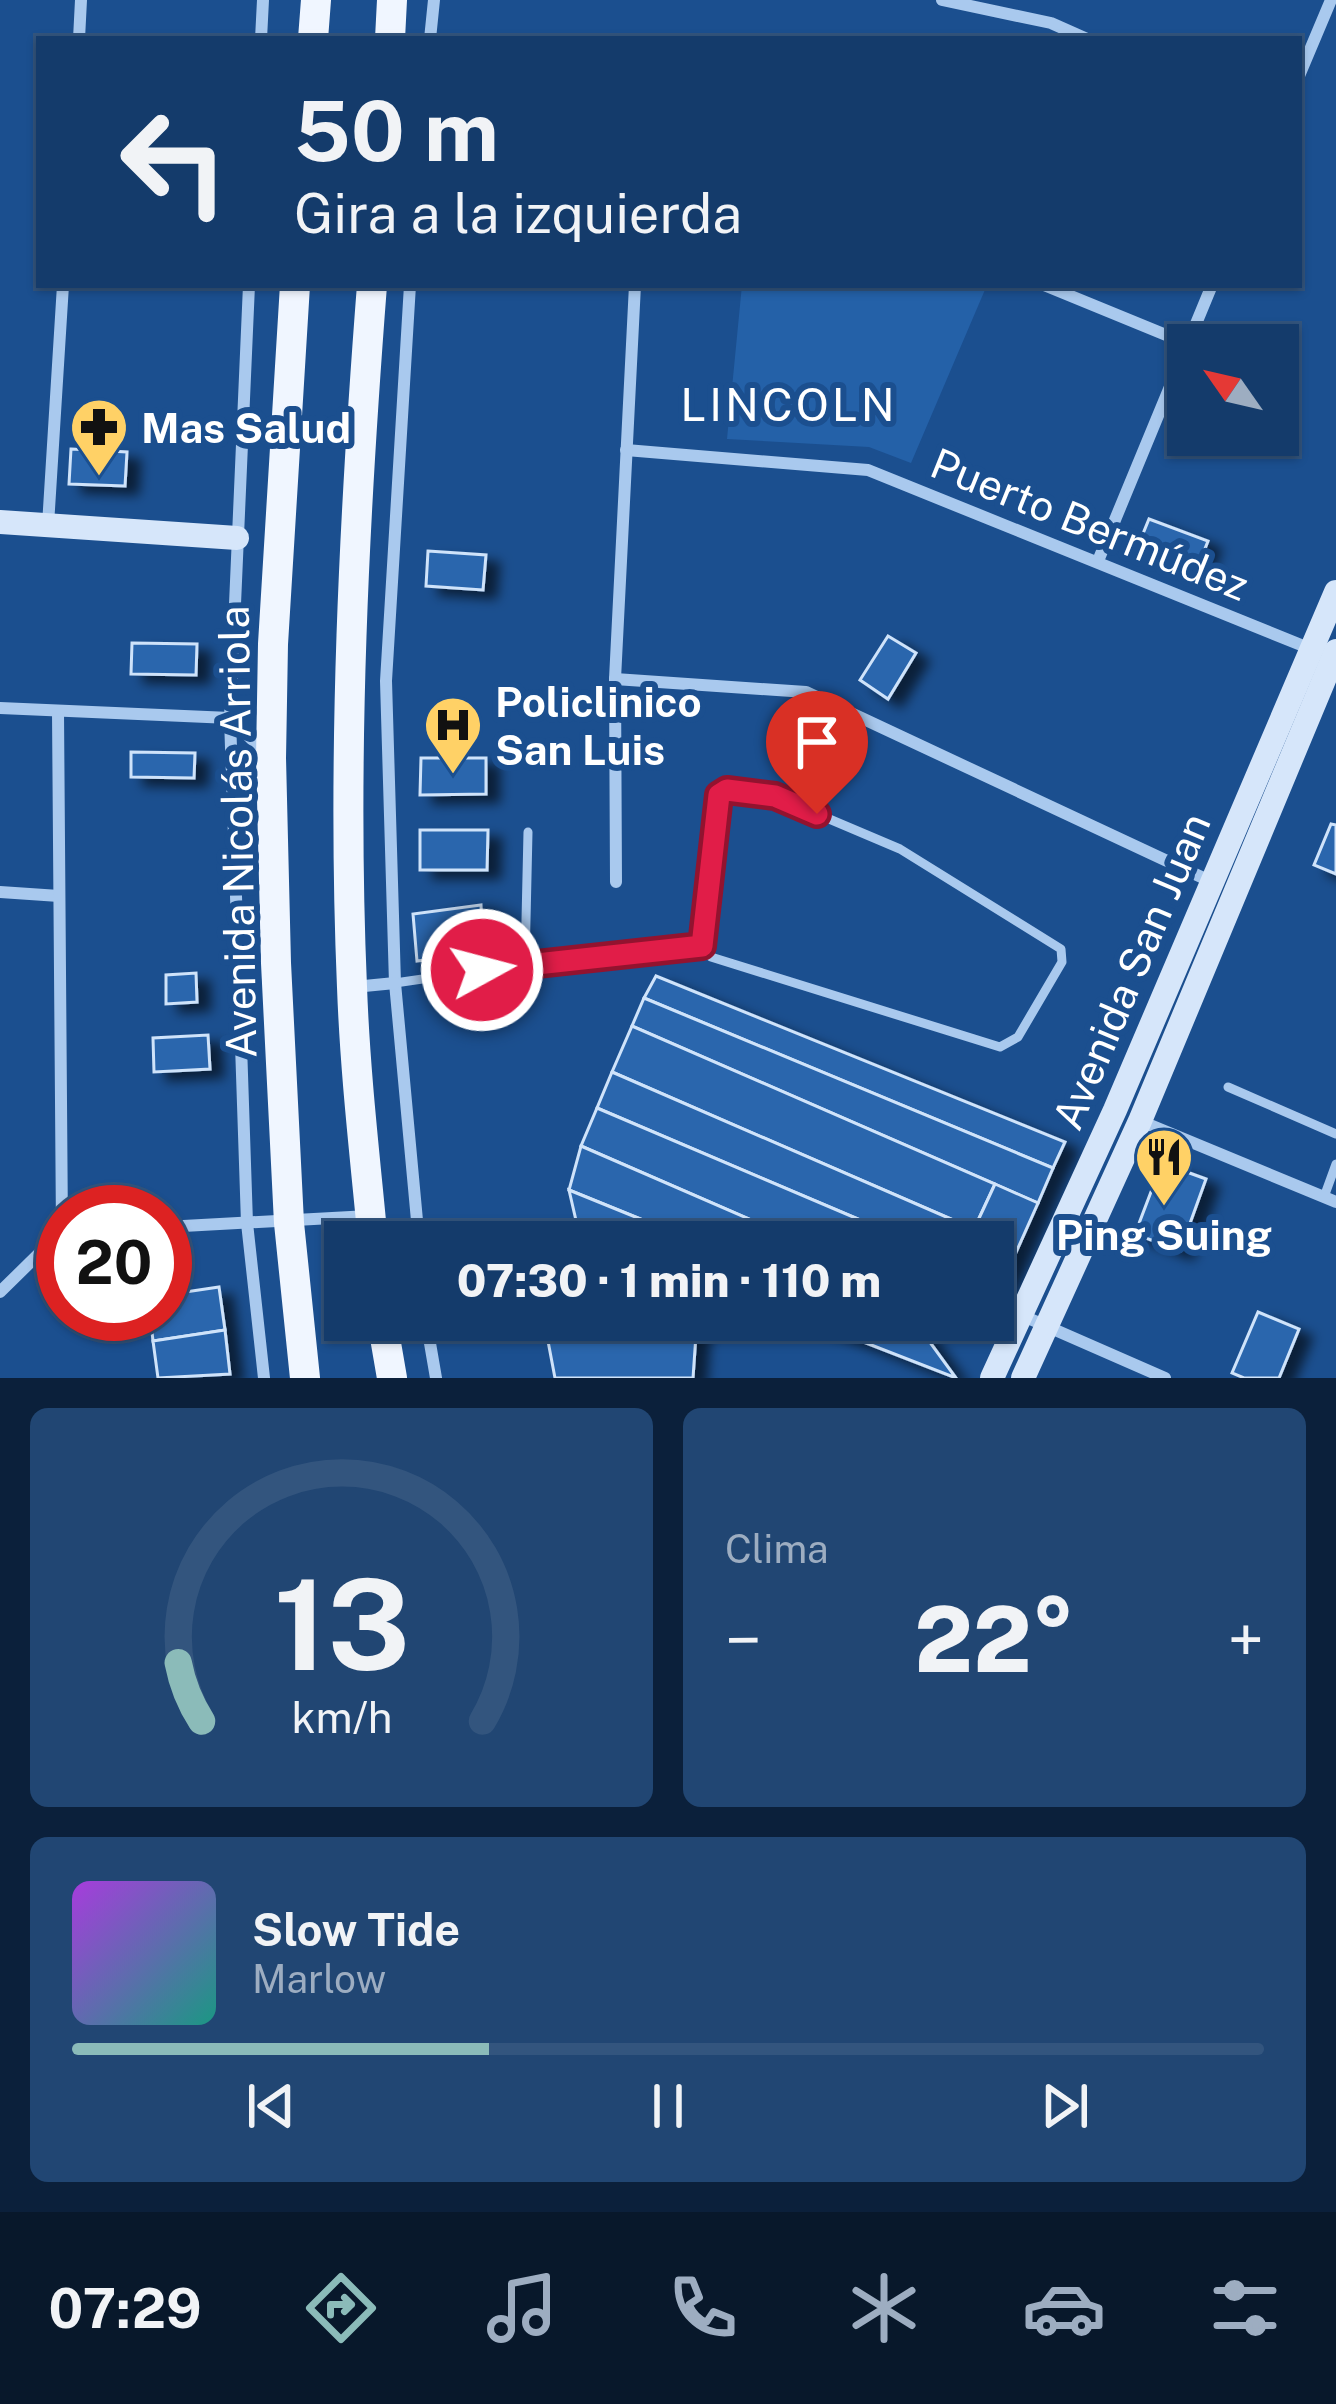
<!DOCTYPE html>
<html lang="es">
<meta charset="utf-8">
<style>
body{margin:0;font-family:"Public Sans",sans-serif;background:#214673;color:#f1f3f6;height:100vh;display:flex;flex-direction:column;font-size:45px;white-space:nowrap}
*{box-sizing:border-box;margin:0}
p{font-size:39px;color:#9dadc1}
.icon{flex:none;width:66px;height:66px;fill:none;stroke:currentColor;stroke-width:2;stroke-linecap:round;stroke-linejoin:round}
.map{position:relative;height:1378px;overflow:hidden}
.details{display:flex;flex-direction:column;gap:30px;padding:30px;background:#0b203b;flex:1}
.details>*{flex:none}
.guide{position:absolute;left:36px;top:36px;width:1266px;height:252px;border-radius:0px;box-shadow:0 3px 9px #0004,0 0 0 3px #33557e;background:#143b6b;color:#f1f3f6;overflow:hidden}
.needle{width:78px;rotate:304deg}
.controls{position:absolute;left:1167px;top:324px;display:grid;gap:24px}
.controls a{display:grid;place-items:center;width:132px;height:132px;border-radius:0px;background:#143b6b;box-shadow:0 3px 9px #0004,0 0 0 3px #33557e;font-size:60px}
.speed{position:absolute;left:36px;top:1185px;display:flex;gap:24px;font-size:60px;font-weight:700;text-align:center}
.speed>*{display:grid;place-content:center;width:156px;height:156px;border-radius:50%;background:#143b6b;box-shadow:0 3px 9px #0004,0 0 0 3px #33557e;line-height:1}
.speed .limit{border:18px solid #d22;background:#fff;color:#111}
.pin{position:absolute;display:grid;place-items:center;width:102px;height:102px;color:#fff;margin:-123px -51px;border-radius:50% 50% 50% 0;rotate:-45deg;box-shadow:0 0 12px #0007}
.pin .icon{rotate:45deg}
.me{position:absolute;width:132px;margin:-66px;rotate:83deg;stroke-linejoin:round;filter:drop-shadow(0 0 9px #0008)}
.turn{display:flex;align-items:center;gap:42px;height:252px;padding:0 60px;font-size:54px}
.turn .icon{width:156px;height:156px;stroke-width:2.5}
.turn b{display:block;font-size:84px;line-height:102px}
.big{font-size:90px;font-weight:800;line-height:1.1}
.details .widget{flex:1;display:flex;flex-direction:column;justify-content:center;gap:18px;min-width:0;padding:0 42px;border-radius:18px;background:#214673}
.details .dial{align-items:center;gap:0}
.dial svg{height:312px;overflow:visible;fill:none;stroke:#33557e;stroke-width:7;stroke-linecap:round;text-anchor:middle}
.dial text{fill:#f1f3f6;stroke:none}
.song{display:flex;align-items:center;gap:36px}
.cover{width:144px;height:144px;border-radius:18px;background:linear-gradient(135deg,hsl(280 70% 55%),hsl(170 70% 35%))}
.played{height:12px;border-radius:6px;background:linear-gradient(90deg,#8bbbb9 35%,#33557e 35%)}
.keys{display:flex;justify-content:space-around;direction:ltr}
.heat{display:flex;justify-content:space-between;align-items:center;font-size:66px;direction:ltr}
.details .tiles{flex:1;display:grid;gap:30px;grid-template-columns:1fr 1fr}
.widget:last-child{grid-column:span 2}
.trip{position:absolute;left:324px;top:1221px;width:690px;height:120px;border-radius:0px;background:#143b6b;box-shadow:0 3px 9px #0004,0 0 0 3px #33557e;font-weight:800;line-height:120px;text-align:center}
.tabs{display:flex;height:192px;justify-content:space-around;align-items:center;background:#08182b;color:#9dadc1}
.tabs .icon{width:84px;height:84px}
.tabs .selected{color:#8bbbb9}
.tabs b{font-size:54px;color:#f1f3f6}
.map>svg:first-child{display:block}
</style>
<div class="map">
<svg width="1336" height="1378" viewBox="0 0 1336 1378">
<defs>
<filter id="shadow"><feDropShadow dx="13" dy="8" stdDeviation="6" flood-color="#0009"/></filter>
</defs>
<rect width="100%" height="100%" fill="#1b4f8f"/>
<polygon fill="#2461a8" points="742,285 987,285 911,463 869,447 727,439"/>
<g fill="#2a66ad" stroke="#cfe3fa" stroke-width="3" filter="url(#shadow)">
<polygon points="71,449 127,452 125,486 69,484"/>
<polygon points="1149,519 1208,541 1197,569 1138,546"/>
<polygon points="428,551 486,555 483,590 426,586"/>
<polygon points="888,636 916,653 888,699 860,680"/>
<polygon points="132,643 197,644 196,675 131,674"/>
<polygon points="131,752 195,753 194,778 131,777"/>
<polygon points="421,758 486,758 486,794 420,795"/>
<polygon points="1331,824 1336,825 1336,874 1314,865"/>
<polygon points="420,830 488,830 487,870 420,870"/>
<polygon points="481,905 483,953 417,961 413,914"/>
<polygon points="196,973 197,1002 166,1004 166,975"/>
<polygon points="656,976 1065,1142 1053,1168 644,998"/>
<polygon points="644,998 1053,1168 1038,1203 632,1026"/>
<polygon points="632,1026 995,1184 974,1229 612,1072"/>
<polygon points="208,1035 210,1069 154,1072 153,1038"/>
<polygon points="612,1072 974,1229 968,1242 912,1242 597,1108"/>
<polygon points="597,1108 912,1242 802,1242 581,1146"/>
<polygon points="581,1146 802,1242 697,1242 569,1190"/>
<polygon points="1162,1163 1206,1179 1180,1251 1135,1234"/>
<polygon points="995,1184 1038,1203 993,1304 993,1242 968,1242"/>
<polygon points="569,1190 697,1242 581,1242"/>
<polygon points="219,1287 225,1330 153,1341 150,1314 165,1314 165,1295"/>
<polygon points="1258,1312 1299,1329 1279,1378 1244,1378 1232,1373"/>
<polygon points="544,1320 697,1320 693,1378 555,1378"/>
<polygon points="807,1320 888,1320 924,1334 956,1378"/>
<polygon points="225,1330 230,1374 158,1378 153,1341"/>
</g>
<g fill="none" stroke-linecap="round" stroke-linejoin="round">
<g stroke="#a9c9ee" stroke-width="9">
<polygon points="727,791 775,796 900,849 1061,949 1062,962 1018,1037 1000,1047 711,957 702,946 717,804"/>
<polyline points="525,964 528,832"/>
<polyline points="395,983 525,964 702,946"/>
<polyline points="1228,1087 1336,1134"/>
<polyline points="1324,1197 1336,1164"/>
</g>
<g stroke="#a9c9ee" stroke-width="12">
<polyline points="942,0 1051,23 1087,39"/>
<polyline points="79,39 81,0"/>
<polyline points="261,39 263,0"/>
<polyline points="430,39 434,0"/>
<polyline points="1299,76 1331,0"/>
<polyline points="249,285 230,718 247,1223 264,1378"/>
<polyline points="410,285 386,681 395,983 419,1242"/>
<polyline points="1044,285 1188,344"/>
<polyline points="626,450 868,470 1311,649"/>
<polyline points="48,525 63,285"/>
<polyline points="1098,561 1212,285"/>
<polyline points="615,679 806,692 1212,882"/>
<polyline points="0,708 230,718 266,753"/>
<polyline points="616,882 615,679 635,285"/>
<polyline points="0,892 59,896"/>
<polyline points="354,987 395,983"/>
<polyline points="1138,1120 1336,1202"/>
<polyline points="165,1227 369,1216"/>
<polyline points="0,1292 62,1231 58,712"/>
<polyline points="1021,1315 1165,1378"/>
<polyline points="426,1320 436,1378"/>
</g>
<g stroke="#d6e6fa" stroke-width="24">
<polyline points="0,522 237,538"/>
<polyline points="992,1378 1115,1110 1336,592"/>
<polyline points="1023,1378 1140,1121 1336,651"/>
</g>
<g stroke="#f0f6ff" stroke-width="30">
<polyline points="313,39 316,0"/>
<polyline points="390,39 392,0"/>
<polyline points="295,285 273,644 271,758 276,963 289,1223 305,1378"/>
<path d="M372,285C354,517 342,754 352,987C355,1072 365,1157 373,1242"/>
<polyline points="382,1320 392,1378"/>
</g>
</g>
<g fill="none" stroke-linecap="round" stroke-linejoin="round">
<defs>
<polyline id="route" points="482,970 702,946 719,795 727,790 775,796 817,814"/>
</defs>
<use href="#route" stroke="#92132f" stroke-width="30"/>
<use href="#route" stroke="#e11d48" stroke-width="21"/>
</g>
<defs>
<symbol id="pharmacy-pin" viewBox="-11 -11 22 30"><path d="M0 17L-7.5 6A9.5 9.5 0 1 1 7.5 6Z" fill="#ffd166" stroke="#1b4f8f"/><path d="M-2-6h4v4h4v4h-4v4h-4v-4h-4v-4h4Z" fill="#111"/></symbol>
<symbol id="hospital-pin" viewBox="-11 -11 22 30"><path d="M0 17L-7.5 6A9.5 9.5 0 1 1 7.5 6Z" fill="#ffd166" stroke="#1b4f8f"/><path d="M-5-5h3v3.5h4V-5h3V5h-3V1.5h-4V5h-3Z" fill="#111"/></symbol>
<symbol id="restaurant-pin" viewBox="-11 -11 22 30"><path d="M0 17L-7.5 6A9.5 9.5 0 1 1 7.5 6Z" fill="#ffd166" stroke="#1b4f8f"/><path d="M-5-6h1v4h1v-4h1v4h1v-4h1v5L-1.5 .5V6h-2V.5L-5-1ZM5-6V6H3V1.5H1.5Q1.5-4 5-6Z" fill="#111"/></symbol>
</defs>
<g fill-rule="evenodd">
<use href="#pharmacy-pin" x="66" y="394" width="66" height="90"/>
<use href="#hospital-pin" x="420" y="692" width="66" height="90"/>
<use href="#restaurant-pin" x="1131" y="1124" width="66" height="90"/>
</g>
<g text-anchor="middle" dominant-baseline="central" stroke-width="12" stroke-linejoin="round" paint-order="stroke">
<g font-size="42" font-weight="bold" fill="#fff" stroke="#1b4f8f" text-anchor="start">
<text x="141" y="427">Mas Salud</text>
<text x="495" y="701">Policlinico<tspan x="495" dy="48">San Luis</tspan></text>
<text x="1164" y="1234" text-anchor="middle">Ping Suing</text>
</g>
<g font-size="42" fill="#fff" stroke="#1b4f8f">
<text transform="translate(1090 524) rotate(22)">Puerto Bermúdez</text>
<text transform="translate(237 832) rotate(-91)">Avenida Nicolás Arriola</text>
<text transform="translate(1131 971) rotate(-67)">Avenida San Juan</text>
</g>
<g font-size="45" letter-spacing="3" fill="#fff" stroke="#1b4f8f">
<text x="789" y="404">LINCOLN</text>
</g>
</g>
</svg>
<div class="controls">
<a><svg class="needle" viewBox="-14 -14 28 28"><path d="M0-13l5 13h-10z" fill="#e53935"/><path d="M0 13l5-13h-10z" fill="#9dadc1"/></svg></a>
</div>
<div class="speed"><div class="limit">20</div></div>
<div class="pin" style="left:817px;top:814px;background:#d93025"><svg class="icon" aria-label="arrive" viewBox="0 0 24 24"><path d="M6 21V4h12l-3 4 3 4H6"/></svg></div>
<svg class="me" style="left:482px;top:970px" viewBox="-20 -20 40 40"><circle r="17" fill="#e11d48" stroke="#fff" stroke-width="3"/><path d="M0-11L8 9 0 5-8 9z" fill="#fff"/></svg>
<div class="trip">07:30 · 1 min · 110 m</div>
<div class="guide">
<div class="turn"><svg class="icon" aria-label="left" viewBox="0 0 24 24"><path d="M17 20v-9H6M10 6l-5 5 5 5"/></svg><div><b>50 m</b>Gira a la izquierda</div></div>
</div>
</div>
<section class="details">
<div class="tiles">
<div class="widget dial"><svg viewBox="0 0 100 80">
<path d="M14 69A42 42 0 1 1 86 69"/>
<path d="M14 69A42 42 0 0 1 8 54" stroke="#8bbbb9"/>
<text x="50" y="56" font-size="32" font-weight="700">13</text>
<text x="50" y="72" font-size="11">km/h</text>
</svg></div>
<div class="widget"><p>Clima</p>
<div class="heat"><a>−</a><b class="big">22°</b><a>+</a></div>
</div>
<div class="widget">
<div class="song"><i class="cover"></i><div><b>Slow Tide</b><p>Marlow</p></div></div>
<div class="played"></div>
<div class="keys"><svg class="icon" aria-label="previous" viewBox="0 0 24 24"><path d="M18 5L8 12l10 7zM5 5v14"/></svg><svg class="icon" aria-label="pause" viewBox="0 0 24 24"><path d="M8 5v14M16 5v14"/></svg><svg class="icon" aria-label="next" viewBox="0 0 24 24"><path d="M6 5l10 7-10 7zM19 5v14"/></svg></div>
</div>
</div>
</section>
<nav class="tabs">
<b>07:29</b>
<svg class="icon selected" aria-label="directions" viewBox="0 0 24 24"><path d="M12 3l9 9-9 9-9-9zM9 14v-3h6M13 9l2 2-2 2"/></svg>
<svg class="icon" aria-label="music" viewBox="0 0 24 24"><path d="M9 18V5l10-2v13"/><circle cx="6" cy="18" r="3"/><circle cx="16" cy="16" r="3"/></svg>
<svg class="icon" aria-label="phone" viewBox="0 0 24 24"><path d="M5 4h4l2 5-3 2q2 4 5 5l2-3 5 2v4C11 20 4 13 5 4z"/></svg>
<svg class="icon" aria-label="climate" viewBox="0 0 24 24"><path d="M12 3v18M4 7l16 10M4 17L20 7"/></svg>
<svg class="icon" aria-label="car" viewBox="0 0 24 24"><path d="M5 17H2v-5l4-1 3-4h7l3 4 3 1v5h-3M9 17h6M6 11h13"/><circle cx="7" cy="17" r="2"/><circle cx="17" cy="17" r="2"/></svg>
<svg class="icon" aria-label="filters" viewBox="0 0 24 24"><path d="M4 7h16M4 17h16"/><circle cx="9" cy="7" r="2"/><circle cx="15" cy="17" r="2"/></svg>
</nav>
